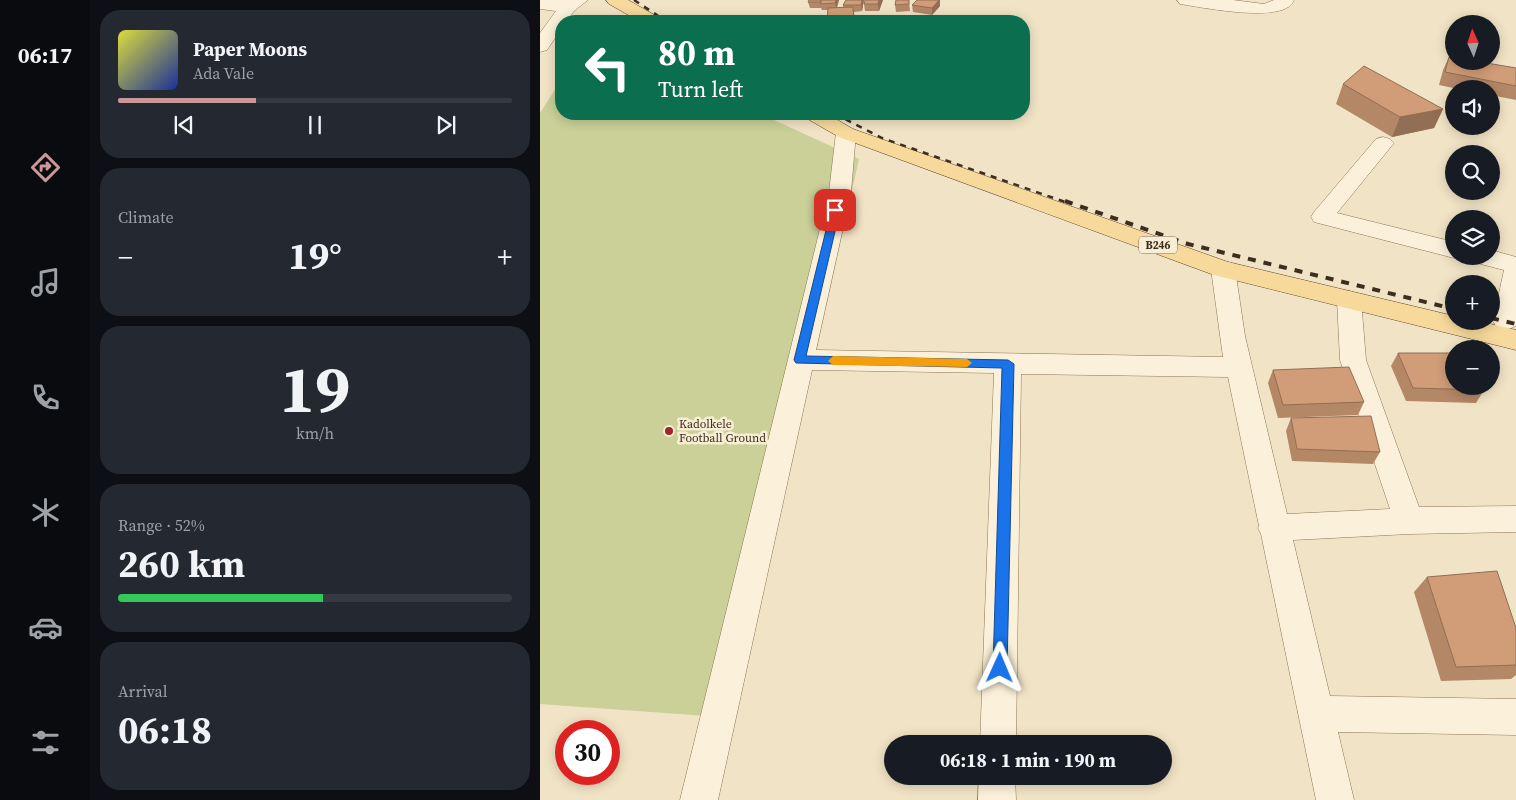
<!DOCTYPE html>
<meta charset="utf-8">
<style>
body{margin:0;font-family:"Source Serif 4",serif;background:#242831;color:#f1f3f6;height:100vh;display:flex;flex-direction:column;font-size:19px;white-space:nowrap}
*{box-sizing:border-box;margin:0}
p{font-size:16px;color:#9ea1a6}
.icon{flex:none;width:28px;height:28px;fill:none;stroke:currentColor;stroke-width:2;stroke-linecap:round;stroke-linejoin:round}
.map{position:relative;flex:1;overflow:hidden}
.details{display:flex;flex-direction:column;gap:10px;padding:10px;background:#0d0f14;width:450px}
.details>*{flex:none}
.guide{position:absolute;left:15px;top:15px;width:475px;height:105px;border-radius:20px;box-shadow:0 2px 12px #0003;background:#0b6e4f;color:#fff;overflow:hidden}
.needle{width:32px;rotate:357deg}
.tools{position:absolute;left:905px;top:15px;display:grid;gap:10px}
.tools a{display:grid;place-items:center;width:55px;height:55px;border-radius:50%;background:#171b24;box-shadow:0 2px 12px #0003;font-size:25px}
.speed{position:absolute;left:15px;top:720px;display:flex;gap:10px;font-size:25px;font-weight:700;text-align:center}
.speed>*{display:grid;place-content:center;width:65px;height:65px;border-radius:50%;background:#171b24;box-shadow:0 2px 12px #0003;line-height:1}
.speed .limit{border:8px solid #d22;background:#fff;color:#111}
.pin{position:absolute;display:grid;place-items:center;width:42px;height:42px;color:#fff;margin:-21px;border-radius:10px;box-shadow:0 2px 8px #0006}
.me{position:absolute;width:55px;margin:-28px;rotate:1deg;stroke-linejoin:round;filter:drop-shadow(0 0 4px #0008)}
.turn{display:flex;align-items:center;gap:18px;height:105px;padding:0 20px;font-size:22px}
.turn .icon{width:65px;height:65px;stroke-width:2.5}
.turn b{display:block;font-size:35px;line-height:42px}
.big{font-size:38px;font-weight:700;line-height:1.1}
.details .widget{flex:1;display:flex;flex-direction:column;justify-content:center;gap:8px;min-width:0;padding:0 18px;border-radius:20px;background:#242831}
.details .dial{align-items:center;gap:0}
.dial b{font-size:65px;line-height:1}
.song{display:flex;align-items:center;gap:15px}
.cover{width:60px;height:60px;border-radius:8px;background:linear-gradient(135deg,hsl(60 70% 55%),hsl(230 70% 35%))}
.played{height:5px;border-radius:2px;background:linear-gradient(90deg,#cd9699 35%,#363941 35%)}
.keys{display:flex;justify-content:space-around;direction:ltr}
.heat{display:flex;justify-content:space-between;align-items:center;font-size:28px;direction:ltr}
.charge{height:8px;border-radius:4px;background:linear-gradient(90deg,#34c759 52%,#363941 0)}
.trip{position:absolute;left:344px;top:735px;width:288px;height:50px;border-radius:25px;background:#171b24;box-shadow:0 2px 12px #0003;font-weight:700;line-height:50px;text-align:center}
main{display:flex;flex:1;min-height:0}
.tab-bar{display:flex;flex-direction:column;width:90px;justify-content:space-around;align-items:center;background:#090b0e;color:#9ea1a6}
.tab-bar .icon{width:35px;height:35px}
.tab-bar .active{color:#cd9699}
.tab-bar b{font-size:22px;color:#f1f3f6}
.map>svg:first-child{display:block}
</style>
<main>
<nav class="tab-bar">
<b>06:17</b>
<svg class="icon active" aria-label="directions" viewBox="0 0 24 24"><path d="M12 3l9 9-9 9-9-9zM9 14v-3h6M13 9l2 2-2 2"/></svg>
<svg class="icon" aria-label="music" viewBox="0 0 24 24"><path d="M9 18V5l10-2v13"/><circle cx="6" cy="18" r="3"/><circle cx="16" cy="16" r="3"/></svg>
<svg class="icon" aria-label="phone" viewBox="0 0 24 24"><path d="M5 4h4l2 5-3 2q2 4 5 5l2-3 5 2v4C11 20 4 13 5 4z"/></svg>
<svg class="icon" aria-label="climate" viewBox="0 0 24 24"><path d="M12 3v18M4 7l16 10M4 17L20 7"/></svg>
<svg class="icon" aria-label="car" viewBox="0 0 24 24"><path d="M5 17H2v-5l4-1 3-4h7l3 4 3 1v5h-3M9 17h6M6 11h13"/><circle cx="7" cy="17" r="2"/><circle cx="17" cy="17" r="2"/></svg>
<svg class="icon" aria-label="filters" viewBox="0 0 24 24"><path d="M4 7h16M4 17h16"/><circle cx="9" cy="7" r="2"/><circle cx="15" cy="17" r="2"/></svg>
</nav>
<section class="details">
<div class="widget">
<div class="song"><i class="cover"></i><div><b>Paper Moons</b><p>Ada Vale</p></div></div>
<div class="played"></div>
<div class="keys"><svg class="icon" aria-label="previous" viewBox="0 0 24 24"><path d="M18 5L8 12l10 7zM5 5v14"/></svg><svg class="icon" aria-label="pause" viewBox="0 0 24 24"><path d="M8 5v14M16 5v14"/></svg><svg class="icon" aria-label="next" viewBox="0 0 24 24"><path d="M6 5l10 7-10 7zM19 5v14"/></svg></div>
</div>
<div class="widget"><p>Climate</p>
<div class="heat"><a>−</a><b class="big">19°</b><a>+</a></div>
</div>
<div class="widget dial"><b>19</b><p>km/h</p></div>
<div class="widget"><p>Range · 52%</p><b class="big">260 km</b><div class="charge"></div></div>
<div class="widget"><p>Arrival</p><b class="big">06:18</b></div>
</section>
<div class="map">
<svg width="976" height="800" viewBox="0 0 976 800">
<rect width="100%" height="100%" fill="#f1e3c5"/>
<polygon fill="#cad098" points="21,80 21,114 221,114 319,159 195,718 0,704 0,113"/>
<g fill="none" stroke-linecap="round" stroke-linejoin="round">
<defs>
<g id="street">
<polygon points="0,0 48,0 34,11 27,21 21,21 21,29 7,50 0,52 0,33 16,11 0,9"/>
<path d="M637,0H693L724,4L734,0H754C747,24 666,8 646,5L640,4Z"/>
<polygon points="306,127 313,129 316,133 311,192 276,350 683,357 671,269 674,263 683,261 692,263 695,269 705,336 747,514 850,509 800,360 797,300 800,294 809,291 818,294 821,300 826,360 879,507 976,506 976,532 869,534 753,540 790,696 976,699 976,735 798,732 814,800 776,800 721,534 718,528 719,526 688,377 481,374 476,744 440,744 454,373 272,370 178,800 140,800 289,192 296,133 299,129"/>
<polygon points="843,137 850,139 854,143 797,213 914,242 914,256 920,256 914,258 774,222 771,217 774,212 836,139"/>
<polygon points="951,250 976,257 976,326 966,330 957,328 953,321 964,270 933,262 929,256 951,256"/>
<polygon points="439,776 475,776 476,800 438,800"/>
</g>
<g id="primary">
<polygon points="66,0 88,0 118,17 121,21 99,21 69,4"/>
<polygon points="263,114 287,114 313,129 688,262 914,316 914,321 938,321 976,330 976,350 674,275 299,137 266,118"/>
</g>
</defs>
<use href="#street" stroke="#8d7559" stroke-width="1"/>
<use href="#primary" stroke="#5b422e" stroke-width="1"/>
<use href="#street" fill="#fbf0d9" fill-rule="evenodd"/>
<use href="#primary" fill="#f6d99b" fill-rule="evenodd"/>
<g stroke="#3c2d1e" stroke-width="2.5" stroke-dasharray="6 6" stroke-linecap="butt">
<polyline points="94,0 126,21"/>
<polyline points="295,114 342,138 528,203"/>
</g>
<g stroke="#3c2d1e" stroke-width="4" stroke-dasharray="8 8" stroke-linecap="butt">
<polyline points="525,201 648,244 914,309"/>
<polyline points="951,318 976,324"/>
</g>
</g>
<g fill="#b48767">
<polygon points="299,0 297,8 303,7 303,5 324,0 322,11 314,12 315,21 287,21 288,10 282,10 281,8 270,8 268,2"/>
<polygon points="343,0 339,11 325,11 324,4"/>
<polygon points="369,0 370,11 356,12 355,5"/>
<polygon points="377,0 400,0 400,6 392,15 373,12 372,5"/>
<polygon points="909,57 976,68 976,100 951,95 951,89 918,89 899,85 903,70"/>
<polygon points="803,84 903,109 894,128 852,137 796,104"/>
<polygon points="858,353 944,390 936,403 866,401 851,366"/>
<polygon points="733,370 824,402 818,415 738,418 728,383"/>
<polygon points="751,418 840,452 833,464 752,461 746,431"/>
<polygon points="887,577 976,628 976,675 971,679 901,681 874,592"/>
</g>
<g fill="#926e54">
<polygon points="296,0 299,0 296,9 295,3"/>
<polygon points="322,0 324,0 322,11 321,5"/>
<polygon points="339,0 343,0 339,11 338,4"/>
<polygon points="399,0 400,0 400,6 392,15 392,8"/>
<polygon points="903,109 894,128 852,137 860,117"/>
</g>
<g fill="#d19d78" stroke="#926e54">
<polygon points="269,0 281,0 280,2 268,2"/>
<polygon points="282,0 296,0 295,3 280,4"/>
<polygon points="306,0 322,0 321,5 303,5"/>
<polygon points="325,0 339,0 338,4 324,4"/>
<polygon points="356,0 369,0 369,4 355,5"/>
<polygon points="377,0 399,0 392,8 372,5"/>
<polygon points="313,7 314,20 287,21 288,8"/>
<polygon points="909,57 914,57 914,61 935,61 976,68 976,86 905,72"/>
<polygon points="824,66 903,109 860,117 803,84"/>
<polygon points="858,353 914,353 914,386 942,386 944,390 873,388"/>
<polygon points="809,367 824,402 743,405 733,370"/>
<polygon points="831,416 840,452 757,449 751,418"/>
<polygon points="957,571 976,628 976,665 916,667 887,577"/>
</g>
<polygon fill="#1a73e8" stroke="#114b97" points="295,207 300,210 266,356 468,360 474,364 467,668 465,673 460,675 455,673 453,668 462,368 256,363 254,360 291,210"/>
<polygon fill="#f59e0b" points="293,356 427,359 432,363 427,367 293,365 288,361"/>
<circle fill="#a02527" stroke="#f8edd5" stroke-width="2" cx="129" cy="431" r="5"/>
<g text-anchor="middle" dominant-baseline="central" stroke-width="5" stroke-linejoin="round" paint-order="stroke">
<rect fill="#f8edd5" stroke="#746755" stroke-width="1" x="599" y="236.5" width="38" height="17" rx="4"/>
<g font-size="11" font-weight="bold" fill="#3c2d1e">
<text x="618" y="245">B246</text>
</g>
<g font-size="12" fill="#3c2d1e" stroke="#f8edd5" text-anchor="start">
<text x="139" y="424">Kadolkele<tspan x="139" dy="14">Football Ground</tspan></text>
</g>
</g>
</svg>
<div class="tools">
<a><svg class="needle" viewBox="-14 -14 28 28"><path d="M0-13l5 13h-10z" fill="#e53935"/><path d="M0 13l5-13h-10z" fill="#9ea1a6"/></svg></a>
<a><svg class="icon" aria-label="sound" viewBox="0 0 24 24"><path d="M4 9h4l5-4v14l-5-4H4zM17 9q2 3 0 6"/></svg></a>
<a><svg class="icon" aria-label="search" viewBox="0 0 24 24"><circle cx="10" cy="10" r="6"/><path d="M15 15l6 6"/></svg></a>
<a><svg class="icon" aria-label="layers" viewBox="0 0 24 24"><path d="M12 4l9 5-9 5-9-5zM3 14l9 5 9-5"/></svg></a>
<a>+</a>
<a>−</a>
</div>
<div class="speed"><div class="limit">30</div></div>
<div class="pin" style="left:295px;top:210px;background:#d93025"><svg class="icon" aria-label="arrive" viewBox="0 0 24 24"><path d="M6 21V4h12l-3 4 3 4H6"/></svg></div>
<svg class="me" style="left:460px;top:668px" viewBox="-20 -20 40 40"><path d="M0-17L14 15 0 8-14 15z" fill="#1a73e8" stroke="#fff" stroke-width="4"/></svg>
<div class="trip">06:18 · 1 min · 190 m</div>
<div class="guide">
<div class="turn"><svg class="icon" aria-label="left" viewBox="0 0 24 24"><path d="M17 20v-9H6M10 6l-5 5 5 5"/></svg><div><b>80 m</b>Turn left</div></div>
</div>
</div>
</main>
